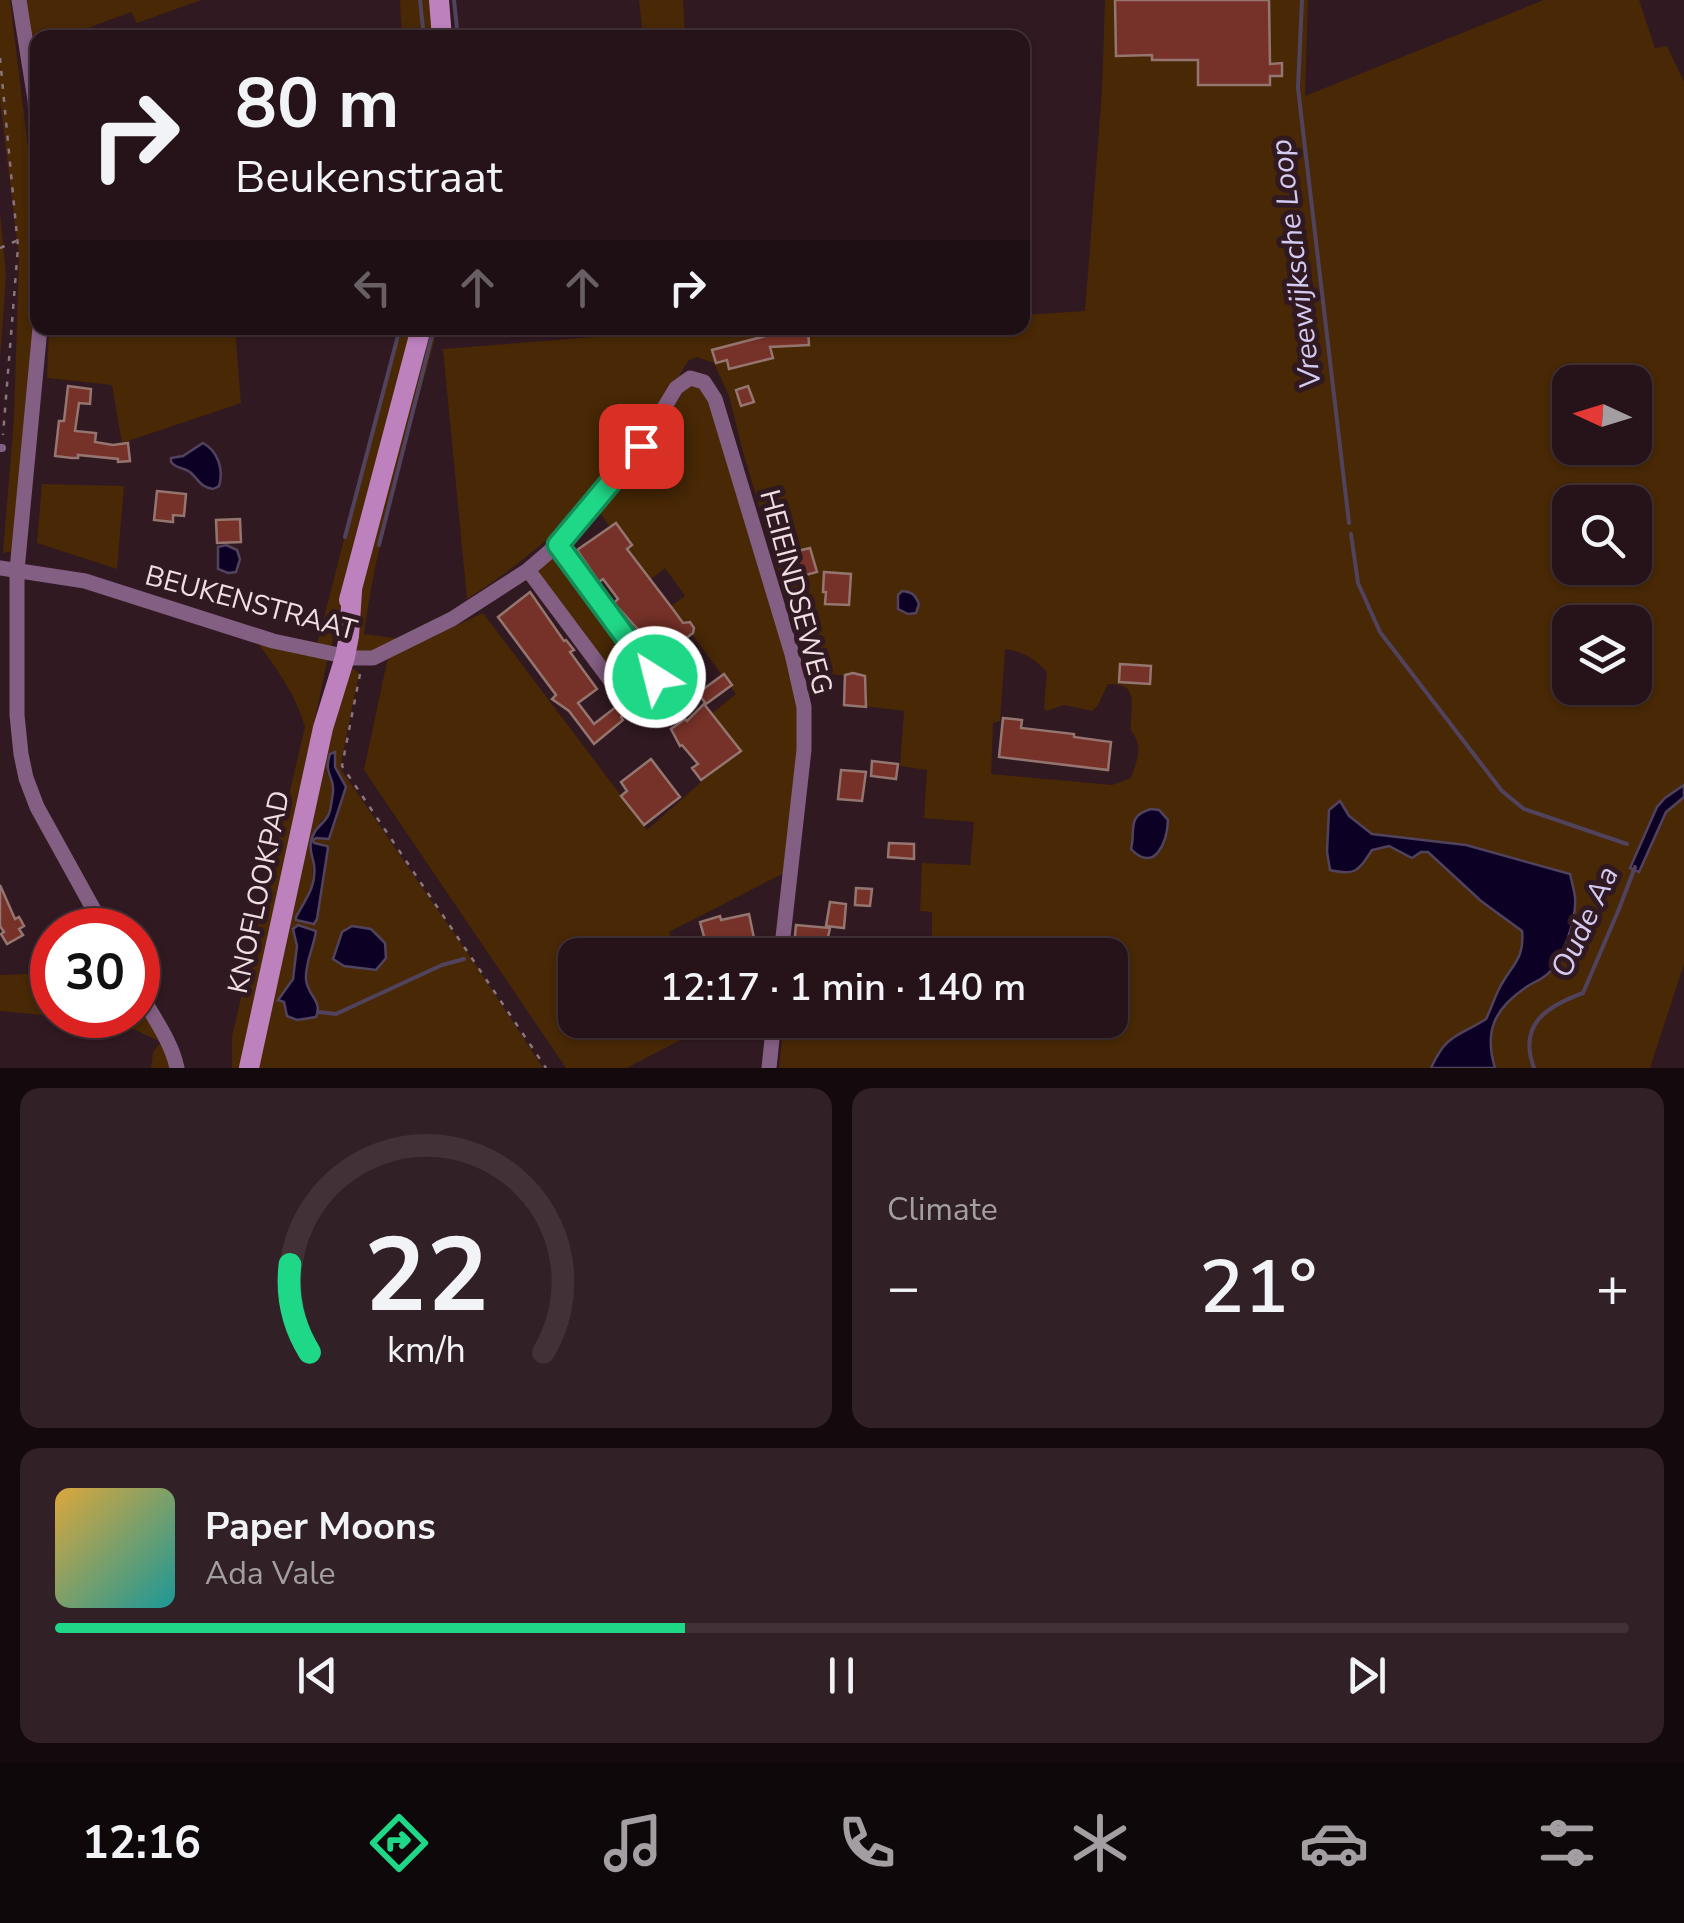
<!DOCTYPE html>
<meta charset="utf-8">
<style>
body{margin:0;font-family:"Nunito Sans",sans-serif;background:#312026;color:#f1f3f6;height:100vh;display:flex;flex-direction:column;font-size:38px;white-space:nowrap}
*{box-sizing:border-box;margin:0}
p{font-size:32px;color:#a39ea2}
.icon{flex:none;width:55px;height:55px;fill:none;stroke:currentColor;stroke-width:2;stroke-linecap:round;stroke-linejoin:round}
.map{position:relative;height:1068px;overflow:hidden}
.sheet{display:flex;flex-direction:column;gap:20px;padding:20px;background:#140a0e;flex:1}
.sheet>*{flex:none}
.hud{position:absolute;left:30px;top:30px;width:1000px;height:305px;border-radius:20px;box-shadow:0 2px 8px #0004,0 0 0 2px #423238;background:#251319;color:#f1f3f6;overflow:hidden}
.needle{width:65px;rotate:274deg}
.fabs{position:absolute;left:1552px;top:365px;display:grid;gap:20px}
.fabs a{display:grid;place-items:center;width:100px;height:100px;border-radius:20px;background:#251319;box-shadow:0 2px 8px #0004,0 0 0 2px #423238;font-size:50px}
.speed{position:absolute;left:30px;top:908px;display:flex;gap:20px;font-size:50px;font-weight:700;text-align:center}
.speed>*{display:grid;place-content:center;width:130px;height:130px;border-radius:50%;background:#251319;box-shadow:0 2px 8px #0004,0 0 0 2px #423238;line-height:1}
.speed .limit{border:15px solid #d22;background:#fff;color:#111}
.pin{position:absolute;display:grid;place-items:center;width:85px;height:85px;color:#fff;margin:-42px;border-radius:20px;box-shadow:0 5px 15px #0006}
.me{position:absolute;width:110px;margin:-55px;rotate:324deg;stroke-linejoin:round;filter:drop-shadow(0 0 8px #0008)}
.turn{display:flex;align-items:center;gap:35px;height:210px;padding:0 40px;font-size:45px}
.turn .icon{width:130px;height:130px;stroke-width:2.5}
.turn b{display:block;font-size:70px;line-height:85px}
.lanes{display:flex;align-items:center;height:95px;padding:0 40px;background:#0003;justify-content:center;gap:50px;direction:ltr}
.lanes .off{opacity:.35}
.big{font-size:75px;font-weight:600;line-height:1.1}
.sheet .tile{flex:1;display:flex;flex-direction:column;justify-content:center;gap:15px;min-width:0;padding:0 35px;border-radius:20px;background:#312026}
.sheet .dial{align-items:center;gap:0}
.dial svg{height:260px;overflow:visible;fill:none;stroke:#423238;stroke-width:7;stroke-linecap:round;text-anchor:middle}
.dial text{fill:#f1f3f6;stroke:none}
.song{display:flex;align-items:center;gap:30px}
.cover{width:120px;height:120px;border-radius:15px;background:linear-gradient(135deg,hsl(40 70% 55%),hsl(180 70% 35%))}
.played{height:10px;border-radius:5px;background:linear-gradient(90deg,#1fd887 40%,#423238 40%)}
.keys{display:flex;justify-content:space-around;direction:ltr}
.heat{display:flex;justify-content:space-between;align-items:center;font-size:55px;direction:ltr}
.sheet .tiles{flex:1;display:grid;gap:20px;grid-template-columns:1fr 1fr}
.tile:last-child{grid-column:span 2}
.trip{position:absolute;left:558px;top:938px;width:570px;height:100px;border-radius:20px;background:#251319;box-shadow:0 2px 8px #0004,0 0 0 2px #423238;font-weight:600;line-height:100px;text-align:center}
.tabs{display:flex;height:160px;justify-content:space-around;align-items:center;background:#0f080a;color:#a39ea2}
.tabs .icon{width:70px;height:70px}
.tabs .active{color:#1fd887}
.tabs b{font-size:45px;color:#f1f3f6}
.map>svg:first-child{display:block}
</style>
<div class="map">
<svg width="1684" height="1068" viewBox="0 0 1684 1068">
<rect width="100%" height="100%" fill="#311921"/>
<g fill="#482805" fill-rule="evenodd">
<polygon points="0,0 10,0 32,181 36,330 13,551 3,553 14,419 19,257 0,99"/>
<polygon points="26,0 201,0 137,23 131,12 64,37 38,38 37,48 32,50"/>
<polygon points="400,0 431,0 435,37 402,37"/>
<polygon points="639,0 683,0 685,37 643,37"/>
<path d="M1105,0H1308L1305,96L1544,0H1639L1655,48L1667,46L1684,82V785L1665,798L1657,807L1630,867L1639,872L1666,812L1684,797V964L1650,1068H779L784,1020H1110V955H927L932,936V912L920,911L922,863L970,865L974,822L924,818L927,770L900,766L904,711L856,705L861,678L808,671L743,452L729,396L714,363L697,357L688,361C672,388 656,415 638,441C597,500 528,561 467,599L443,349L671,331L672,328H1022L1023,315L1085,311L1102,91ZM1570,382H1635V448H1570ZM1570,502H1635V568H1570ZM1570,622H1635V688H1570ZM1005,649C1022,651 1036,660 1047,672L1044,708L1046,711L1064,705L1092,711C1101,705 1102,693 1108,684C1142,682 1129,709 1131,731C1144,746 1137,760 1131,778L1112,785L991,774L993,723L1000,721ZM1132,829L1163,846L1159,854L1131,849Z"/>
<polygon points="0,212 6,275 0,360"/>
<polygon points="49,328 235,328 241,403 122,443 112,385 47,378"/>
<polygon points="398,328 412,328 403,368 371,478 331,648 317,645"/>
<path d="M426,328H437L434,342C408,438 377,535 364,634L402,639L368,653L350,650L364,575Z"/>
<polygon points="691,386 706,390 802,708 786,872 669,932 677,955 575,955 575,1020 702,1020 705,1027 627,1068 566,1068 364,770 388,657 483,613 647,830 709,775 717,763 705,719 736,694 671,606 685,596 665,568 650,580 596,508 685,390"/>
<polygon points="42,484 124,486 117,569 37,543"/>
<polygon points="551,554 616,639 644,683 642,691 633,699 535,569"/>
<path d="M256,641L328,657L242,1068H232V1036L305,727C296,695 276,667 256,641Z"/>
<path d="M347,664L359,673L340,768L475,964L543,1068H257ZM330,754L346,787L336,823L327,840L315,838L321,821L327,817L334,789L326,771ZM312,839L314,843L327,846L328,848L307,922L302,921L297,912C319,888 311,868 312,839ZM347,927L372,971L344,966L334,952C341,944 338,935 347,927ZM316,931C313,955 299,974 314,997L285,1011L284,1002L281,1001C292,981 301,958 293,935Z"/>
<polygon points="52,973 52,1015 138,1015 138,997 162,1042 172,1068 151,1068 153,1052 161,1042 118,1022 0,1011 0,975"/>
</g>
<g fill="#0d0025" stroke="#51435e" stroke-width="2.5">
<path d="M203,443C218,451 224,470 219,486L213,489C200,487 199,480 190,472C182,467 177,469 171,462V458L183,456Z"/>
<polygon points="226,545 237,550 240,559 236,572 228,573 218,569 218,547"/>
<path d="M902,591C913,592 915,595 919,604L916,613L908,614L898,609V595Z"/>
<path d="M335,752V767L346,787L329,839L316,838L313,840L314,843L327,846L328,848L317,919L314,924L296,920V917C305,900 317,886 314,865C313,857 309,851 311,842C314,827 322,826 328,816C331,811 332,798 333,792C335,776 323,776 330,754Z"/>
<polygon points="1684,785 1684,797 1666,812 1639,872 1630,868 1657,807 1665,798"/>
<path d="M1340,801L1349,816L1372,834L1466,845L1570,874C1572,882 1574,890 1575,897C1577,918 1562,964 1545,976C1539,981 1531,983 1525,988C1494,1009 1484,1032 1495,1068H1431C1447,1033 1458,1037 1486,1019C1491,1009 1494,999 1499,989C1511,965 1525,960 1522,931L1481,901L1428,852H1421L1412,858L1389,846L1372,850C1358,871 1356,876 1330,870L1327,852L1329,810Z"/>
<path d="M1151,809L1159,810L1168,820C1167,842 1155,874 1131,849C1136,830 1126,816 1151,809Z"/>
<path d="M298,925L316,931C314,947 305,962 306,979C307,996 323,1000 316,1017L297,1020L287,1016L284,1002L278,1000L293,979L297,946L293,929Z"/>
<polygon points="352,926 371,929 385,943 386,958 376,970 344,966 333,959 342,932"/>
</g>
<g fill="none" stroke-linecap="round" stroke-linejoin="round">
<g stroke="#51435e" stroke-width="4">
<polyline points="420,0 424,38"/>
<polyline points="454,0 458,38"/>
<polyline points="1302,0 1298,88 1349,523"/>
<polyline points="1351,534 1358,583 1380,632 1502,791 1524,809 1627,844"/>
<polyline points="345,537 400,328"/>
<polyline points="379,545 434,328"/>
<polyline points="319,1012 336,1014 442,965 464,959"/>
<path d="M1534,1068C1518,1025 1545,1007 1583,993L1619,909L1635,867"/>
</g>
</g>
<g fill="#763128" stroke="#947570" stroke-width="2.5">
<polygon points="1115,0 1269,0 1270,64 1282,63 1282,76 1270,76 1270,85 1198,85 1198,60 1152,60 1152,55 1116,56"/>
<polygon points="808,329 809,345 770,347 773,358 729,369 727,360 716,363 712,350 773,334 772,331"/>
<polygon points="68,386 91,389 90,404 79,403 75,431 96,433 95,442 113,445 128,443 130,461 118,462 118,459 78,455 78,458 72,458 55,456 59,421 64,421"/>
<polygon points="748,386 754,402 741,406 736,390"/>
<polygon points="157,491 186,494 184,516 173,515 173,522 154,520"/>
<polygon points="240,519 241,542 217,543 216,520"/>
<polygon points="616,523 632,545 627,549 672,608 683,623 690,622 694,628 693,633 678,644 682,650 661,666 639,636 642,634 614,603 618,599 603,579 599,582 577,550"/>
<polygon points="810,548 817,572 795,578 789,553"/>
<polygon points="824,572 851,574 849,605 825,604 826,592 823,592"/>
<polygon points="530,592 564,641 566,640 574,650 570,652 597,689 578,703 594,724 617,706 626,713 621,717 623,720 594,744 569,711 552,699 556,695 498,617"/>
<polygon points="1120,664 1151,666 1150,684 1119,682"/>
<polygon points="853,673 865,676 866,707 844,705 845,675"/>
<polygon points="724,674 732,685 706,704 698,693"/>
<polygon points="704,704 741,751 701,780 692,768 698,764 682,745 680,746 671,729 685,719 687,721"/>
<polygon points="1003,718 1022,720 1021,728 1074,734 1074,737 1111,742 1108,770 999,757"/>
<polygon points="651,759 680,797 644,825 621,796 627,791 621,782"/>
<polygon points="872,761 898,764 896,779 871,776"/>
<polygon points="841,770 866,772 862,801 838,799"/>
<polygon points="889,843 914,844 914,859 888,857"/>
<polygon points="0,885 15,919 19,917 24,926 19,929 23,935 7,944 1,934 4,932 0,926"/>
<polygon points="856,888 872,889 870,906 855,905"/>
<polygon points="830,902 846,904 844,928 826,926"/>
<polygon points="749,914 754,938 727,945 728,950 708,954 708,950 697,955 669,955 705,940 700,922 720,916 721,920"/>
<polygon points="796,925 830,928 824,955 793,955"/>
</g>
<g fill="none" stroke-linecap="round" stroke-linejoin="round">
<g stroke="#8a757c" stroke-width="2.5" stroke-dasharray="5 8" stroke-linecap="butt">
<polyline points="0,58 18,247 3,435"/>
<polyline points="0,248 16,241"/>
<polyline points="360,674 342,766 546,1068"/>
</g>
<polyline stroke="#845f84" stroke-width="8" points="0,448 2,448"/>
<g stroke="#845f84" stroke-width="15">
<polyline points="19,0 35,100 38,153"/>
<polyline points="40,328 17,570 17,715 21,754 26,778 37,807 105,930"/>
<polyline points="0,568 85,581 273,641 353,658 373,658 452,619 528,570 557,545 641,446 676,388 690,378 704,382 715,399 792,654 804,707 804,750 781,955"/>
<path d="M528,570L622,696C639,702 659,699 655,677L557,545"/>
<path d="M138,989C151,1015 171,1039 177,1068"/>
<polyline points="769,1068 774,1020"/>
</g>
<g stroke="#bd82bd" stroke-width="20">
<polyline points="439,0 442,38"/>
<polyline points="349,600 421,328"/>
<polyline points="249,1068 323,728 345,657 349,636 352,591"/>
</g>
</g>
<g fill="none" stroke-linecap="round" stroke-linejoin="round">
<defs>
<polyline id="route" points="641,446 558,545 655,677"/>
</defs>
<use href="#route" stroke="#148c58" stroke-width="25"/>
<use href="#route" stroke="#1fd887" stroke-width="18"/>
</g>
<g text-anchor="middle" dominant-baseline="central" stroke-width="10" stroke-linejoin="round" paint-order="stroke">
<g font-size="28" fill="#efdee3" stroke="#311921">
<text transform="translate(796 592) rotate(75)">HEIEINDSEWEG</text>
<text transform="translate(251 603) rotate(15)">BEUKENSTRAAT</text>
<text transform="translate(259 892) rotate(-78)">KNOFLOOKPAD</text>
</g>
<g font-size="30" font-style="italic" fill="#d3cbf1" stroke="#311921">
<text transform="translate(1296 264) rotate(-97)">Vreewijksche Loop</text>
<text transform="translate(1585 922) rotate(-65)">Oude Aa</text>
</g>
</g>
</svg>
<div class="fabs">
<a><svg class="needle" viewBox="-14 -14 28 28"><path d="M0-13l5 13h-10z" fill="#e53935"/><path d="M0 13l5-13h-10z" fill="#a39ea2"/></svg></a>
<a><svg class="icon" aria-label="search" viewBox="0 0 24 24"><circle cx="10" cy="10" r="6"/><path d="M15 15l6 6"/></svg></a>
<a><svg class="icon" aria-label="layers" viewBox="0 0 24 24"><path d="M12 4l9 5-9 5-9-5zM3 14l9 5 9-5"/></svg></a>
</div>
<div class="speed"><div class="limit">30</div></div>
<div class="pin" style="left:641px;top:446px;background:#d93025"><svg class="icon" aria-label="arrive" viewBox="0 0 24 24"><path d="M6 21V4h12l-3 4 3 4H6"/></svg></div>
<svg class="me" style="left:655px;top:677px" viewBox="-20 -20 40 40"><circle r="17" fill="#1fd887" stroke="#fff" stroke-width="3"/><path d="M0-11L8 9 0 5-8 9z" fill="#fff"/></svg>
<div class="trip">12:17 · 1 min · 140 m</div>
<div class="hud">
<div class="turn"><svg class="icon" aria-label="right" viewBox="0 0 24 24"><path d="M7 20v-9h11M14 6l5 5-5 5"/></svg><div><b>80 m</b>Beukenstraat</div></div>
<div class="lanes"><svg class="icon off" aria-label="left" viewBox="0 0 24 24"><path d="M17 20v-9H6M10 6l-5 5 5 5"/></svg><svg class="icon off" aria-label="ahead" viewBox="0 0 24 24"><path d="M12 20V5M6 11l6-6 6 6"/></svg><svg class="icon off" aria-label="ahead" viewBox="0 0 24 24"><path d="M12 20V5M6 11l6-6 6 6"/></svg><svg class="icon" aria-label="right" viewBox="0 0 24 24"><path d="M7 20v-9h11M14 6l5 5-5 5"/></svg></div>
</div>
</div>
<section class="sheet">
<div class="tiles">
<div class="tile dial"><svg viewBox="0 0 100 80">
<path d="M14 69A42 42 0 1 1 86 69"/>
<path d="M14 69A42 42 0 0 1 8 42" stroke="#1fd887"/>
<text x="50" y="56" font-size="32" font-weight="700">22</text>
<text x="50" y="72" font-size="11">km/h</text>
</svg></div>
<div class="tile"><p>Climate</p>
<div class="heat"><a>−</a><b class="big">21°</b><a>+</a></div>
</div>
<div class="tile">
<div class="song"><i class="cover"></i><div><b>Paper Moons</b><p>Ada Vale</p></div></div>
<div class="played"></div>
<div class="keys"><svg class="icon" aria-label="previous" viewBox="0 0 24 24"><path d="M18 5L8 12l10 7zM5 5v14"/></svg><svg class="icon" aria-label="pause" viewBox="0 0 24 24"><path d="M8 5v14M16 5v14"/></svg><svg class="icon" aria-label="next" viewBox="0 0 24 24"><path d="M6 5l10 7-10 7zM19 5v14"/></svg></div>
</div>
</div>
</section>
<nav class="tabs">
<b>12:16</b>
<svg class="icon active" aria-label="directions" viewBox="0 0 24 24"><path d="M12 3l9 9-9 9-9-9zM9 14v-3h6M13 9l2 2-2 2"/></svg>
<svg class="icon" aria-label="music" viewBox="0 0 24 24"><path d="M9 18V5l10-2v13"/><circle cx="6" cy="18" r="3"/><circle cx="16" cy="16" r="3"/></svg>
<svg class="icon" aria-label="phone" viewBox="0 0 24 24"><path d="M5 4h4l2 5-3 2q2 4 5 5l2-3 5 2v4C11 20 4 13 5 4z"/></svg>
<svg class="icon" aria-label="climate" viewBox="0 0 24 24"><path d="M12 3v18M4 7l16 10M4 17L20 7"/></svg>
<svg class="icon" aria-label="car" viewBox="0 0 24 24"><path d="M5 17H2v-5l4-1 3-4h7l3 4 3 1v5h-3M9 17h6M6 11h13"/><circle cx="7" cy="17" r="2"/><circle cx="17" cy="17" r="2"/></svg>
<svg class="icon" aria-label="filters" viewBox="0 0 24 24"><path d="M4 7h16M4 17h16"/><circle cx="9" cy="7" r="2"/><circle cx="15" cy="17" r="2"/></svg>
</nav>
